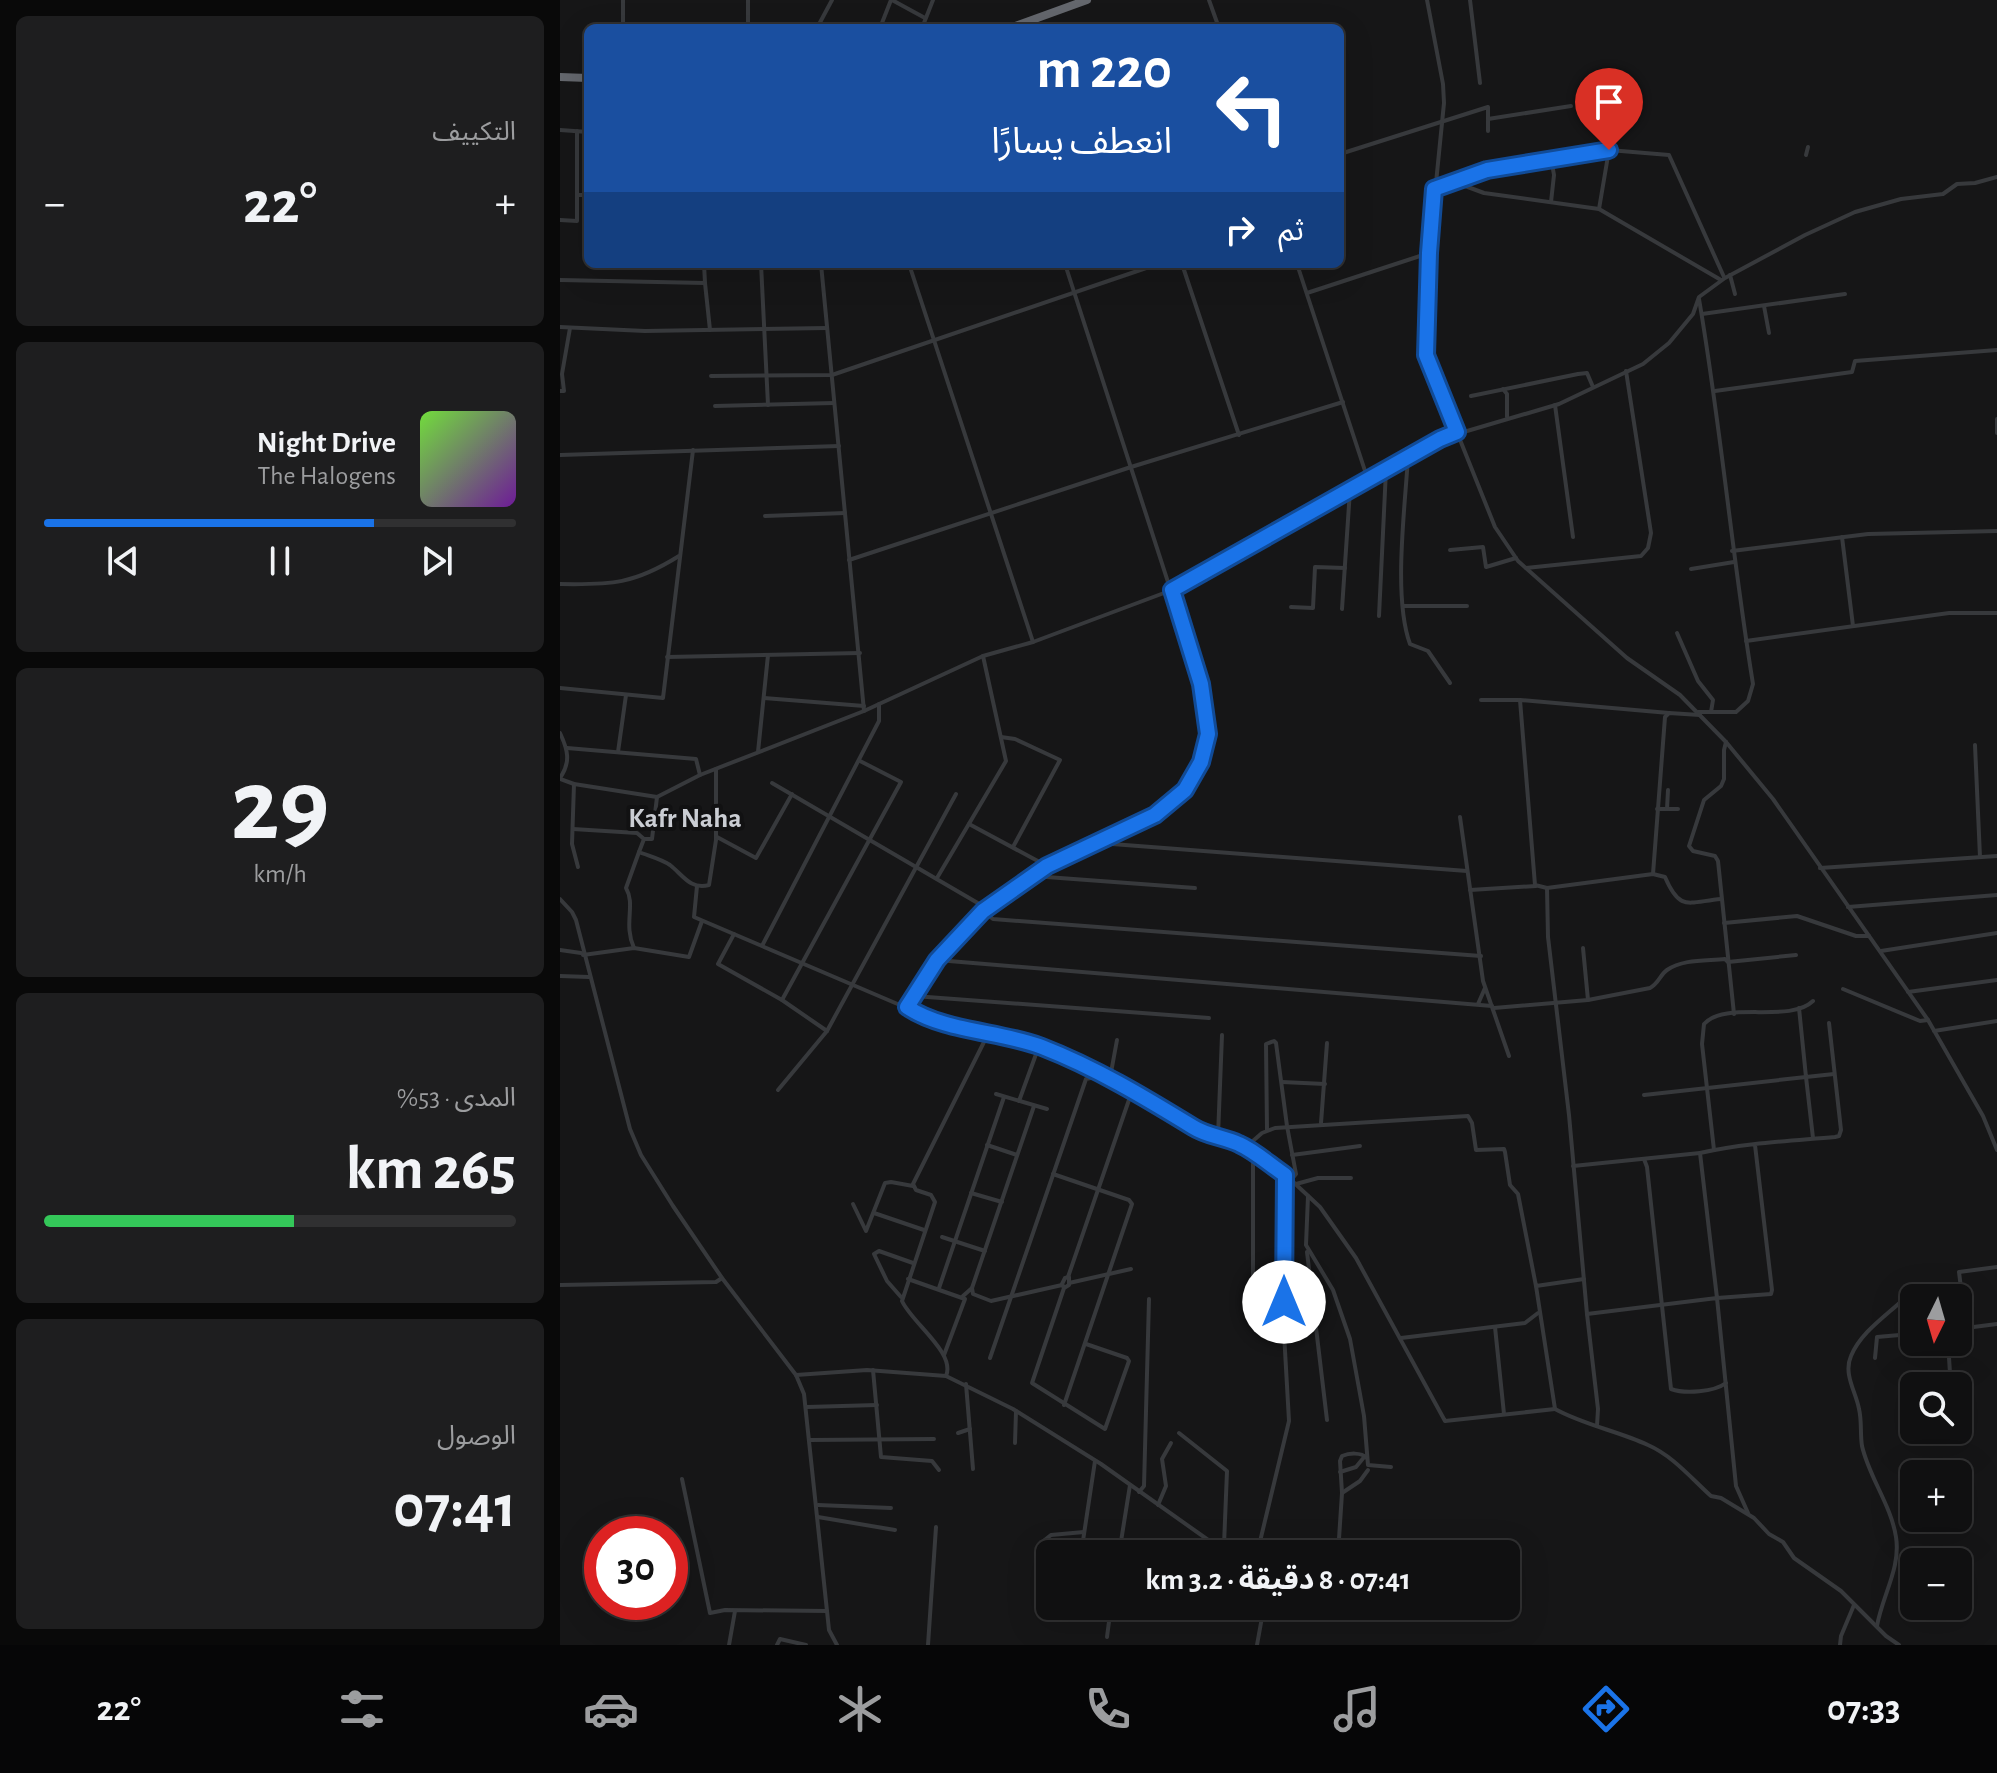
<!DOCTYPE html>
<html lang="ar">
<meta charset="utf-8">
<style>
body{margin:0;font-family:"Alegreya Sans","Noto Sans Arabic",sans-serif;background:#1e1e1f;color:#f1f3f6;direction:rtl;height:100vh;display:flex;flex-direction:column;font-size:30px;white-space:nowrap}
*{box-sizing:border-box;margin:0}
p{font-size:26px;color:#9c9d9f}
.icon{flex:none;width:44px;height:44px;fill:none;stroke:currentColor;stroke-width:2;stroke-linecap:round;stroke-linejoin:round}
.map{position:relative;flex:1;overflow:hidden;direction:ltr}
.side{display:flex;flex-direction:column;gap:16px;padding:16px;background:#090909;width:560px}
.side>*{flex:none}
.banner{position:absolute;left:24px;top:24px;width:760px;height:244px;border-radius:12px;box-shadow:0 8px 32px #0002,0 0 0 2px #303031;direction:rtl;background:#1a4fa0;color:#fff;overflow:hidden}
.needle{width:52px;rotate:185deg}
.buttons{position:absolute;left:1340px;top:1284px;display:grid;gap:16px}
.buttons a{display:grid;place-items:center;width:72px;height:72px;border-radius:12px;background:#101011;box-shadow:0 8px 32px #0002,0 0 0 2px #303031;font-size:40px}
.speed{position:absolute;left:24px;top:1516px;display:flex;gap:16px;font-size:40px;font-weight:700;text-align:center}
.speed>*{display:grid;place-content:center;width:104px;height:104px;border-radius:50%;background:#101011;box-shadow:0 8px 32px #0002,0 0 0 2px #303031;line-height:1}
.speed .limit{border:12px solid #d22;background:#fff;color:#111}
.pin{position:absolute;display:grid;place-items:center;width:68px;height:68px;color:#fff;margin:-82px -34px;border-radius:50% 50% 50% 0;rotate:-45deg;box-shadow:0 0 8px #0007}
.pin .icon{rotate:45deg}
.me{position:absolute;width:88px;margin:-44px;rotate:0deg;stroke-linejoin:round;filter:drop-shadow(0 0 6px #0008)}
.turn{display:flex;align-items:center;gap:28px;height:168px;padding:0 40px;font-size:36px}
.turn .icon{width:104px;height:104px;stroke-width:2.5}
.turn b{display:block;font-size:56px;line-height:68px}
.then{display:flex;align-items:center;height:76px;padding:0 40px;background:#0003;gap:16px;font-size:30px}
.big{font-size:60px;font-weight:700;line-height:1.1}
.side .card{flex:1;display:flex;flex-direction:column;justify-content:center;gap:12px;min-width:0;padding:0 28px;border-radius:12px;background:#1e1e1f}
.side .dial{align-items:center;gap:0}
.dial b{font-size:104px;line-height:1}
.song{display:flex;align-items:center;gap:24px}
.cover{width:96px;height:96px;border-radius:12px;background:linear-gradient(135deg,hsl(100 70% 55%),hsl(280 70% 35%))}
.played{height:8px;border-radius:4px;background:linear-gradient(90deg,#1a73e8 70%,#303031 70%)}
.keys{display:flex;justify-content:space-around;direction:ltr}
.heat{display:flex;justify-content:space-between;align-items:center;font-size:44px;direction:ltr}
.charge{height:12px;border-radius:6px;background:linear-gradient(90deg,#34c759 53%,#303031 0)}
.trip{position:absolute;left:476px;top:1540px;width:484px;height:80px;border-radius:12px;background:#101011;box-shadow:0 8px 32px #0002,0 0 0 2px #303031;font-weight:700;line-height:80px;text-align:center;direction:rtl}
.menu{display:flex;height:128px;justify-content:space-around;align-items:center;background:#060607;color:#9c9d9f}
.menu .icon{width:56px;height:56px}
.menu .selected{color:#1a73e8}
.menu b{font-size:36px;color:#f1f3f6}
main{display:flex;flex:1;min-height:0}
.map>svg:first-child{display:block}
</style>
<main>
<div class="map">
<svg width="1437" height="1645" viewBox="0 0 1437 1645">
<rect width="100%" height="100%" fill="#161617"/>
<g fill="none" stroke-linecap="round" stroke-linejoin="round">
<g stroke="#37393c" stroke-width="4">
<polyline points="63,0 63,28"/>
<polyline points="188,0 188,28"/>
<polyline points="332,0 365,18"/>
<polyline points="649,0 659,28"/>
<polyline points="867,0 883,84 884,103 869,253 866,355 935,527 958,561 1067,658 1120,695 1166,742 1213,799 1368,1020 1423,1116 1437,1150"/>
<polyline points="910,0 920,83"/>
<polyline points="257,28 272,0"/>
<polyline points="320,28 331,0"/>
<polyline points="362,28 373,0"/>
<polyline points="928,118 928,131"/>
<polyline points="0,130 28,132"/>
<polyline points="780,154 928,107 928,119 1011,106"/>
<polyline points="1246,155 1248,147"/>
<polyline points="897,183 924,193 1039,209 1161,280"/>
<polyline points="874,189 927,170 998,157 1049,150 1109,155 1164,277"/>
<polyline points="17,195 28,195"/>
<polyline points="991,202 994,175 991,158"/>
<polyline points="1039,209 1049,150"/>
<polyline points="0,220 17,221 17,131"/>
<polyline points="201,264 208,405"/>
<polyline points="261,264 304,711"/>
<polyline points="349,264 473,642"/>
<polyline points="622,264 679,435"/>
<polyline points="737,264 808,480"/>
<polyline points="1170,275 1175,294"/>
<polyline points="0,280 145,283 144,264"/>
<polyline points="145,283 150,330"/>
<polyline points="747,293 869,253"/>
<polyline points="1204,306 1209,333"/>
<polyline points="1142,314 1285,294"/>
<polyline points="0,327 85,331 267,328"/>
<polyline points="151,376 272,375 598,264"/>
<polyline points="943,389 947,394 947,417"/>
<polyline points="0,391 4,391 2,374 10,328"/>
<polyline points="1155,391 1292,372 1295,361 1437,350"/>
<polyline points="911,396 1018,374 1027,373 1033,387"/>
<polyline points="995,405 1013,537"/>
<polyline points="155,406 274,403"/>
<polyline points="1437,433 1437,419"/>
<polyline points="0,455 279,446"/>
<path d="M848,457C845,509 833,597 850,644L868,651L890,683"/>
<polyline points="205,516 285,513"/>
<polyline points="1282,537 1293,626"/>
<polyline points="890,550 923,547 926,567 956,558"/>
<polyline points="1172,551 1308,534 1437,531"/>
<polyline points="289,560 571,467 783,402"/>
<polyline points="966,568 1081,556 1088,548 1091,533 1066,371"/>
<polyline points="1131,569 1174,562"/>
<path d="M0,584C52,585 74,584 119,556"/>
<polyline points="843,606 907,606"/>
<polyline points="731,607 753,608 755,567 785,568"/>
<polyline points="782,609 790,490"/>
<polyline points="819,616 826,470"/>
<polyline points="1117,633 1138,681 1153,700 1151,712"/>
<polyline points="1186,641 1389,613 1437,613"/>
<polyline points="107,657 300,653"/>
<polyline points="0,688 103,698 133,450"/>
<polyline points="204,698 304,706"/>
<polyline points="921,700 960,700"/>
<path d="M1138,712H1176L1188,701L1193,684C1172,556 1161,427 1139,299"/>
<path d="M1109,713L960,700L975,885L987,888L1093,874L1105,877C1120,912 1128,902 1161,899"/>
<path d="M0,733C8,750 11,762 0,778"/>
<polyline points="441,737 455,739 500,760 453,847"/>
<polyline points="1166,742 1164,750 1164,779 1161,786 1144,800 1129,846 1133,851 1155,856 1158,861 1174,1014"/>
<polyline points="1415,745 1420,857"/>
<polyline points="7,748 136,759 140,775"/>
<polyline points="58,752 66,695"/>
<polyline points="198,752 208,655"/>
<polyline points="0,779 14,784 97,797 140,775 304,711 423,656 473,642 612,590 880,439 999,404 1083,364 1109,343 1133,314 1139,297 1165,278 1245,235 1295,212 1341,199 1383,194 1397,184 1415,183 1437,177"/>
<polyline points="212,783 428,909"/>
<polyline points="14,784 12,844 18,867"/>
<polyline points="1097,809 1118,809"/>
<polyline points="1107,809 1108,790"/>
<polyline points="900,817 923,981 949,1056"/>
<polyline points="409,824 487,866"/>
<path d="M13,829L77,833L84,839L79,852C89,856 101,859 110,865C123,875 130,890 149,885L156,840V769"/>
<polyline points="157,837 196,858 232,794"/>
<polyline points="84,839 92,839 97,797"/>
<polyline points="539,843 907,871"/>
<polyline points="1260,868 1437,856"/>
<polyline points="1093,874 1105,717 1109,713 1140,715"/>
<polyline points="473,876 635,888"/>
<polyline points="377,878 446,761 423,656"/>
<polyline points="137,886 134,917 361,1014 485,1048 550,1078 638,1130 686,1147 729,1178 760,1207 796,1258 885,1421 995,1409 976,1286"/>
<polyline points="987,888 988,937 1009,1115 1027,1314 1157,1298 1176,1486 1188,1513"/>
<polyline points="910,890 976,886"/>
<polyline points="0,899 12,912 16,920 70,1129 81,1155 113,1206 162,1278 236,1375 244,1394 267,1611 269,1630 277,1645"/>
<polyline points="1288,907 1437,895"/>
<polyline points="423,911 433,919 921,956"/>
<polyline points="1164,923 1237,916 1296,936 1309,936"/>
<polyline points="174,934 158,964 222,1000 267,1031"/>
<polyline points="203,944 319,721 319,704"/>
<path d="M74,948C63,924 76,905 66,888L79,852"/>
<polyline points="1023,948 1028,1000"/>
<polyline points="0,950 21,953"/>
<polyline points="1321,951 1437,933"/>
<polyline points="23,955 74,948 129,957 142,921"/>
<polyline points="377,960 932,1006"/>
<polyline points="0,976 29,977"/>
<polyline points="1283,989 1360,1021 1368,1020"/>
<polyline points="1348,992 1437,980"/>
<polyline points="354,996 649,1018"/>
<polyline points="222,1000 341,782 300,761"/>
<polyline points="918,1004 925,988"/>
<path d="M347,1007C357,991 366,975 377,960C402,927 437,897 472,875C529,839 647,818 647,732C648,716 643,699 641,684L505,264"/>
<path d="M934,1008L1028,1000L1090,988C1099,983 1100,975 1107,970C1123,959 1146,961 1165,959L1168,962L1236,955"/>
<polyline points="1239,1008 1246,1077 1274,1074"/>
<polyline points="1374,1031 1437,1021"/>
<polyline points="550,1078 557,1040"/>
<polyline points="722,1082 765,1084"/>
<polyline points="218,1090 267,1031 396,794"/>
<polyline points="436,1094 487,1109"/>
<polyline points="1084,1095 1246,1077 1253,1138"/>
<polyline points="459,1101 479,1046"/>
<polyline points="761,1123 767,1043"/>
<polyline points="707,1130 706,1044 714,1041 716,1043 727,1126 736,1174 731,1180"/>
<polyline points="658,1136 662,1035"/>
<polyline points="427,1145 457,1155"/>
<path d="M1195,1145L1212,1290L1211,1294L1157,1298L1140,1153C1184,1143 1230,1141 1275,1137L1279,1136L1281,1130L1269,1023"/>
<polyline points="686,1147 702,1133 715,1128 908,1116 912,1123 916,1150 944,1149 945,1152 950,1185 958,1194 976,1286 1024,1279"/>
<path d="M1154,1150L1142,1044L1144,1024C1166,1000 1229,1024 1253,1001"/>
<polyline points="693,1153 693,1299"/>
<polyline points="732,1155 800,1146"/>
<path d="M1084,1159L1087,1167L1111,1389C1125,1394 1154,1392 1166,1383"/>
<polyline points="1013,1166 1140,1153"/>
<polyline points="493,1174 569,1200 572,1204 504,1405"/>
<polyline points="736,1184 758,1178 791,1178"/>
<polyline points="411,1193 442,1202"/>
<polyline points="748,1196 746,1245 773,1290 790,1339 804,1416 808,1465 831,1467"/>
<polyline points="293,1204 306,1231 325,1183 331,1182 353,1186"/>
<polyline points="314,1213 364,1230"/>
<polyline points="382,1237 425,1251"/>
<polyline points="747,1252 767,1420"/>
<polyline points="508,1277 571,1094"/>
<polyline points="348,1279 405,1299 384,1355"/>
<polyline points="509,1283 571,1269"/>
<polyline points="0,1285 156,1282 162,1278"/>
<polyline points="379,1288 444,1097"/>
<polyline points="412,1288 474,1106"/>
<polyline points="504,1288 509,1285 509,1277 505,1278 502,1284 504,1288 472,1383 545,1429 569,1361 567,1358 526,1344"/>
<polyline points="403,1296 412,1288 413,1294 431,1301 502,1285"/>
<polyline points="341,1297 327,1281 314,1254 319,1251 353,1263"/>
<polyline points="1345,1298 1349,1333 1354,1335"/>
<polyline points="1027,1314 1038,1409 1037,1426"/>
<polyline points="935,1327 944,1414"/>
<polyline points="1406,1328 1399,1272 1437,1267"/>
<polyline points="1398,1329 1437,1324"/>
<polyline points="841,1338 965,1323 978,1313"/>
<polyline points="1388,1342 1390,1373"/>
<polyline points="430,1358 526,1079 535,1077 571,1094"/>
<polyline points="1315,1358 1317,1337 1351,1334"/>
<polyline points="313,1370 321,1457 372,1461 379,1470"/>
<polyline points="236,1375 307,1370 386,1376 453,1409 541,1464 668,1554"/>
<path d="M386,1376C396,1353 352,1323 342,1301L375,1202L371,1195L356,1190L353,1184L428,1034"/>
<polyline points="406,1384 413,1469"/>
<polyline points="247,1407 317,1405"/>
<path d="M995,1409C1024,1425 1058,1431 1088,1445C1113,1456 1131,1478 1151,1496L1161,1498L1194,1518L1209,1534L1223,1542L1234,1558L1281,1591L1326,1636L1339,1645"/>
<polyline points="398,1433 410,1429"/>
<polyline points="619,1433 667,1471 664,1545 661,1550"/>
<polyline points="250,1440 374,1439"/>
<polyline points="455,1443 456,1411"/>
<polyline points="780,1472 796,1467 805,1456"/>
<polyline points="122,1479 150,1613 165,1610 267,1611"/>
<polyline points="579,1492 584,1486 589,1299"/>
<polyline points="782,1493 800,1481 808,1470"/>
<polyline points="258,1505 331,1508"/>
<polyline points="598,1505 606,1486 602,1459 611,1443"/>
<polyline points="258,1517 335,1530"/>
<polyline points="481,1543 491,1535 524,1532"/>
<polyline points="521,1554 535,1461"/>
<polyline points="559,1554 570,1485"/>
<polyline points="697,1554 729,1421 724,1333 725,1175"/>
<path d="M778,1554L782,1493L780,1461L782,1456C789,1453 801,1452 807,1458"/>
<polyline points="846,1606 853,1611"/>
<path d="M1317,1626C1322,1596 1341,1568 1336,1537C1331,1505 1309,1477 1302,1446C1300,1434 1302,1421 1299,1409C1296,1392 1283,1374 1291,1356C1301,1332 1326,1316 1345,1298"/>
<polyline points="547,1637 551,1606"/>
<polyline points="169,1645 175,1611"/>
<polyline points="217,1645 220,1639 246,1645"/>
<polyline points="368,1645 376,1527"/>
<polyline points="697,1645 704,1606"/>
<polyline points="1280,1645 1281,1636 1294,1605"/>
</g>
<g stroke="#64676d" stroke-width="8">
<polyline points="450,28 527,0"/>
<polyline points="0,77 28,78"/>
</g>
</g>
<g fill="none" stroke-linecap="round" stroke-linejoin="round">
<defs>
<path id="route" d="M724,1302L725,1175C710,1165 695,1151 679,1144C664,1137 647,1136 633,1127C584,1097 536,1068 482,1047C440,1031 385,1032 347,1007L377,960L423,911L487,866L595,815L625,790L641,762L648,734L641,684L612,590L880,439L897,432L866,355L869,253L874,189L927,170L1049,150"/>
</defs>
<use href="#route" stroke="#114b97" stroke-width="20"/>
<use href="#route" stroke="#1a73e8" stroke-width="14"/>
</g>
<g text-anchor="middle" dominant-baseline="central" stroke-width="8" stroke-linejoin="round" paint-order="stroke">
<g font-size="28" font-weight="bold" fill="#cacdd3" stroke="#111112">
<text x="125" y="819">Kafr Naha</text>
</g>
</g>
</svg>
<div class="buttons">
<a><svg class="needle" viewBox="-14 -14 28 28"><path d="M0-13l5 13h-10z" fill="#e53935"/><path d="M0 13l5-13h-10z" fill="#9c9d9f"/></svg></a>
<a><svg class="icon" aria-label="search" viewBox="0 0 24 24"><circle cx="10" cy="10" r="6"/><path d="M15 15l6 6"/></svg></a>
<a>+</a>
<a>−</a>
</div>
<div class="speed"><div class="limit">30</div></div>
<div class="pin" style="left:1049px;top:150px;background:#d93025"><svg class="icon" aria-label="arrive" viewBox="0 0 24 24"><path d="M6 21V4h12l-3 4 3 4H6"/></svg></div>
<svg class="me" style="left:724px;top:1302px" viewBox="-20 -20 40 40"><circle r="19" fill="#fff"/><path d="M0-13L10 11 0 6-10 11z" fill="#1a73e8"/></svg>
<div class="trip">07:41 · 8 دقيقة · 3.2 km</div>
<div class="banner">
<div class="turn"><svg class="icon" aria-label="left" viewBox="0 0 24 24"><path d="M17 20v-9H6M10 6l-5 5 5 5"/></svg><div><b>220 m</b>انعطف يسارًا</div></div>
<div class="then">ثم<svg class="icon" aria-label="right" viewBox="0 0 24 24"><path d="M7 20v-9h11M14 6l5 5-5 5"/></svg></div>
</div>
</div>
<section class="side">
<div class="card"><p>التكييف</p>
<div class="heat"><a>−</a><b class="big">22°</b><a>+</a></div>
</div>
<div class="card">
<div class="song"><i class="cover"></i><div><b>Night Drive</b><p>The Halogens</p></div></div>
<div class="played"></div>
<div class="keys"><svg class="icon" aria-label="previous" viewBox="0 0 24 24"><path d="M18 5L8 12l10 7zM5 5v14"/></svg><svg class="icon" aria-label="pause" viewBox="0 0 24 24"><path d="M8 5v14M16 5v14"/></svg><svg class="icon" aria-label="next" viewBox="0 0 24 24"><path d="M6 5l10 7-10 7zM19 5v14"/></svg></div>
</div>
<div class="card dial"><b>29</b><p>km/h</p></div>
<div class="card"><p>المدى · 53%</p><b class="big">265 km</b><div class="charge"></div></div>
<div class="card"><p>الوصول</p><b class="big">07:41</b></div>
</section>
</main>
<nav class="menu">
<b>07:33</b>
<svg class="icon selected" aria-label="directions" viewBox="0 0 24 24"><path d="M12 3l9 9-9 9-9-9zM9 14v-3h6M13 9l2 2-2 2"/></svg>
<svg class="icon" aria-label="music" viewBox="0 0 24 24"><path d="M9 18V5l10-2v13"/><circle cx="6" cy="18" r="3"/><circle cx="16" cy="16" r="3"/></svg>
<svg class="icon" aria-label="phone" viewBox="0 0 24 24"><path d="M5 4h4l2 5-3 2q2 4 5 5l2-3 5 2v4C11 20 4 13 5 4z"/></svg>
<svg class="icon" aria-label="climate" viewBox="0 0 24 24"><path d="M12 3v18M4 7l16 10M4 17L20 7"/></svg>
<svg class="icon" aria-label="car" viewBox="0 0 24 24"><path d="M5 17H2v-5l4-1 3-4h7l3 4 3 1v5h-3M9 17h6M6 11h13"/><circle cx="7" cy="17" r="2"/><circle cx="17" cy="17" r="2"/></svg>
<svg class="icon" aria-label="filters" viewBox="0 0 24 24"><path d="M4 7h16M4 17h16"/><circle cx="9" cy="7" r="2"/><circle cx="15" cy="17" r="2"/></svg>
<b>22°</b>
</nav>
